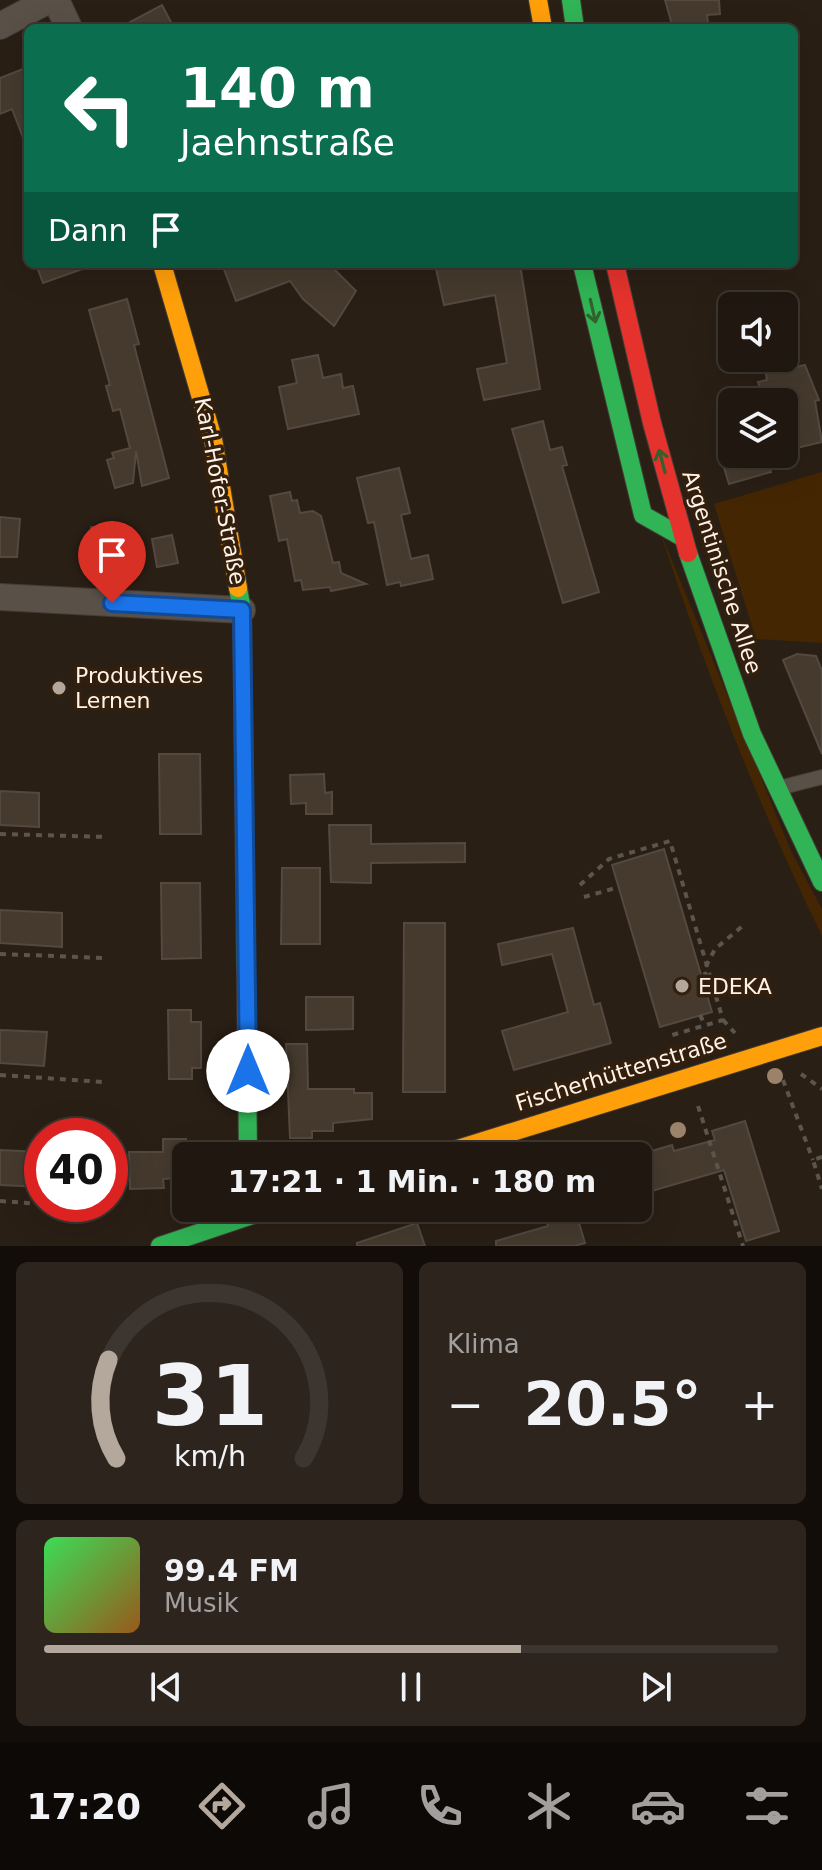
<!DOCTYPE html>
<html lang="de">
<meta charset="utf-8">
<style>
body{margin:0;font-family:"DejaVu Sans",sans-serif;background:#2d241e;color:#f1f3f6;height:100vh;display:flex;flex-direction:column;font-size:30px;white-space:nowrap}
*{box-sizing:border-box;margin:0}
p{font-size:26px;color:#a29f9f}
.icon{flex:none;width:44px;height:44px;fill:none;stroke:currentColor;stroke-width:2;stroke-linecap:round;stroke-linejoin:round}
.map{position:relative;height:1246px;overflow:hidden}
.sheet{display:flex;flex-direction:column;gap:16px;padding:16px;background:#120d09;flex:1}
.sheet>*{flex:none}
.banner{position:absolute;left:24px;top:24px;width:774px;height:244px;border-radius:12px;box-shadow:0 8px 32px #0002,0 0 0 2px #3d3630;background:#0b6e4f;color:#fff;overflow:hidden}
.tools{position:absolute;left:718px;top:292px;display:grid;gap:16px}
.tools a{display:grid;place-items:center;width:80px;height:80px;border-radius:12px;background:#201710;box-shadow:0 8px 32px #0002,0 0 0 2px #3d3630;font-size:40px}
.speed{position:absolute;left:24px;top:1118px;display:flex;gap:16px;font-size:40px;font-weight:700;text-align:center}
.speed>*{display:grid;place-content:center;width:104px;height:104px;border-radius:50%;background:#201710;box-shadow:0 8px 32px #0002,0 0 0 2px #3d3630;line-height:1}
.speed .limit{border:12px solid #d22;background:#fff;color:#111}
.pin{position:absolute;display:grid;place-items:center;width:68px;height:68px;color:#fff;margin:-82px -34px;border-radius:50% 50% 50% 0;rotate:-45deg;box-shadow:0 0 8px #0007}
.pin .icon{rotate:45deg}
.me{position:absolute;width:88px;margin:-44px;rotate:0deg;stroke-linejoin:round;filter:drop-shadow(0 0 6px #0008)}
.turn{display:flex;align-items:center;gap:28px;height:168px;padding:0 24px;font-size:36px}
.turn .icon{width:104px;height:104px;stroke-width:2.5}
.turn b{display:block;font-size:56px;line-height:68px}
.then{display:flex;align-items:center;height:76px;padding:0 24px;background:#0003;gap:16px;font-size:30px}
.big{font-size:60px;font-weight:800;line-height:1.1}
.sheet .tile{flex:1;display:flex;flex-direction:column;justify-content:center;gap:12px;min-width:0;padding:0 28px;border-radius:12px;background:#2d241e}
.sheet .dial{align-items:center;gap:0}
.dial svg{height:208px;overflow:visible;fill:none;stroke:#3d3630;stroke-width:7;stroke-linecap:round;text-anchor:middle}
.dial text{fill:#f1f3f6;stroke:none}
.song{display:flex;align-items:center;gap:24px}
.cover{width:96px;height:96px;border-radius:12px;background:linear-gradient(135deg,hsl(130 70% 55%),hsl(30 70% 35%))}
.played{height:8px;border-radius:4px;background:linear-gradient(90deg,#b4a89d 65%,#3d3630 65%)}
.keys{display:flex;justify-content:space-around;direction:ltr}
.heat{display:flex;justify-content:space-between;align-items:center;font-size:44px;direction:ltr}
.sheet .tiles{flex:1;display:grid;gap:16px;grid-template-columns:1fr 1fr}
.tile:last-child{grid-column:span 2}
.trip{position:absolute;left:172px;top:1142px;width:480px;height:80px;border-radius:12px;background:#201710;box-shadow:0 8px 32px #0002,0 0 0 2px #3d3630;font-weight:800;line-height:80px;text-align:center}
.tab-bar{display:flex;height:128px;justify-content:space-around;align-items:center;background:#0d0906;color:#a29f9f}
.tab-bar .icon{width:56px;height:56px}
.tab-bar .current{color:#b4a89d}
.tab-bar b{font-size:36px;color:#f1f3f6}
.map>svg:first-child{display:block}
</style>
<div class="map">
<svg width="822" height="1246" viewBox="0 0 822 1246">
<rect width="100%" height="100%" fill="#2a1f15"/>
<g fill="#442603">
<polygon points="822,472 822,643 756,639 714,504"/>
<path d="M660,531L791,851L822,909V936C758,804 705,671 660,531Z"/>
</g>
<g fill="#453a2d" stroke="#534941" stroke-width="2">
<polygon points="665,0 719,0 720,14 707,15 708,23 695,24 696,28 673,28"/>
<polygon points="162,5 174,28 119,28"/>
<polygon points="28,67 28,147 27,148 12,109 0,114 0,78"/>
<polygon points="36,264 90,264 91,266 43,283"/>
<polygon points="222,264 329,264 356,291 334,326 303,299 290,281 236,301"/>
<polygon points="435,264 520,264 540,389 484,400 477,369 507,363 495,295 444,305"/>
<polygon points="127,299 139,344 134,345 169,478 142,486 136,451 133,483 115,488 107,460 114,458 112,453 130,448 120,409 113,411 106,386 110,385 89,310"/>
<polygon points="318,355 323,378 341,374 343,388 353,386 359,414 288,429 279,387 297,383 292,360"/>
<polygon points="805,365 819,400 815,401 822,442 784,451 784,402 763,402 758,382 767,380 766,374"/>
<polygon points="543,421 550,450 562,447 567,465 562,466 599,592 563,603 512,429"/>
<polygon points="735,454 766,454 771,472 729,484 721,458"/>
<polygon points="399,468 410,513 401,515 411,559 428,555 433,579 401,586 400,582 387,585 374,522 368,523 357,478"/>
<polygon points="290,492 292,501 297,500 300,513 313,511 321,516 333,563 339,562 341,573 366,584 331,591 330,587 303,590 301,580 295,581 287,539 279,541 270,496"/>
<polygon points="0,517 20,519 17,557 0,557"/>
<polygon points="91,527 127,531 123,564 87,560"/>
<polygon points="172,535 178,563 157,567 152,539"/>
<polygon points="797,654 816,656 822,671 822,754 783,660"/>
<polygon points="159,754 200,754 201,834 160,834"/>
<polygon points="324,774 325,793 332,792 332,814 306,814 306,803 291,804 290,775"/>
<polygon points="0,791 39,793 39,827 0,825"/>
<polygon points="329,825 371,825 371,844 465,843 465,862 371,863 371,883 331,882"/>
<polygon points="664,849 712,1012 660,1027 612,865"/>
<polygon points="282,868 320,868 320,944 281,944"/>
<polygon points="161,883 200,883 201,958 162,959"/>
<polygon points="0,910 62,913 62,947 0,943"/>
<polygon points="404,923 445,923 445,1092 403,1092"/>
<polygon points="573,928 594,1005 600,1003 611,1043 514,1070 502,1031 568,1012 552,954 502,965 498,944"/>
<polygon points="306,997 353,997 353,1029 306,1030"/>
<polygon points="168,1010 191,1010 191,1022 201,1022 201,1068 192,1068 192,1079 169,1079"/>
<polygon points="0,1030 47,1032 44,1066 0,1063"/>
<polygon points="286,1044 307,1044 308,1089 354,1089 354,1093 372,1093 372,1119 333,1123 333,1131 312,1131 312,1138 290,1138"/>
<polygon points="745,1121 779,1231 746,1241 724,1170 638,1195 638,1155 672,1145 674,1151 715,1140 712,1131"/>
<polygon points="163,1139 186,1139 186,1174 180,1174 180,1178 163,1179 164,1188 130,1189 129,1152 163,1152"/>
<polygon points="0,1150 42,1152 42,1187 0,1185"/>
<polygon points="552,1208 569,1208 572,1215 576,1213 585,1243 574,1246 496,1246 496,1241 548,1226 545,1214 553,1212"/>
<polygon points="417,1223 425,1246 357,1246 357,1243"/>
</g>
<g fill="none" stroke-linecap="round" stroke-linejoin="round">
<defs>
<polyline id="lane" points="779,788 822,777"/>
<g id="street">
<polyline points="56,0 69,28"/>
<polyline points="0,26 49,0"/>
<polyline points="0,597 242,610"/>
</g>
<g id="fast">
<polyline points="571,0 575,28"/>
<polyline points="582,264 643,515 682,537"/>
<polyline points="688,553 752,734 822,882"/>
<polyline points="238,588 242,610 248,1156"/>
<polyline points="160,1246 273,1208"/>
</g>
<g id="slow">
<polyline points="538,0 543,28"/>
<polyline points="162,264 213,439 238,588"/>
<polyline points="435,1156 822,1036"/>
</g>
<polyline id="jam" points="615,264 652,423 688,553"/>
</defs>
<use href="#lane" stroke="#453c35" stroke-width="16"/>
<use href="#street" stroke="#453c35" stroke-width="28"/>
<use href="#fast" stroke="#453c35" stroke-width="20"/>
<use href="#slow" stroke="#453c35" stroke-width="20"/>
<use href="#jam" stroke="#453c35" stroke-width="20"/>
<g stroke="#5c554d" stroke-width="4" stroke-dasharray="6 6" stroke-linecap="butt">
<polyline points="0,834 107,837"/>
<polyline points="580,885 609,859 670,841 723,1020 669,1036"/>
<polyline points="584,897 619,887"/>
<polyline points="0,954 105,958"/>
<polyline points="705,986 709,985 704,970 715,949 745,924"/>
<polyline points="700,1015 705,1025"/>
<polyline points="723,1020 735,1033"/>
<polyline points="801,1074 822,1089"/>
<polyline points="0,1075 103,1082"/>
<polyline points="783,1080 813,1160"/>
<polyline points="698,1106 743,1246"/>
<polyline points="822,1157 813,1160 822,1189"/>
<polyline points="0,1201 42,1204"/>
<polyline points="49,1204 103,1207"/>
</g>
<use href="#lane" stroke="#595048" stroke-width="14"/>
<use href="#street" stroke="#595048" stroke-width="26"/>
<use href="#fast" stroke="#30b455" stroke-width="18"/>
<use href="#slow" stroke="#ff9f0a" stroke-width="18"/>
<use href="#jam" stroke="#e5322d" stroke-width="18"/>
</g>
<g fill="#9b826b">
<circle cx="775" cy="1076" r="8"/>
<circle cx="678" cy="1130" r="8"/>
</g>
<defs><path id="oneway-shaft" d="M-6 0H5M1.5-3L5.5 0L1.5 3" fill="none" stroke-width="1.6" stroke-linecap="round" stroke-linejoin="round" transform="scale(2)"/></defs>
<g stroke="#31622d">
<use href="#oneway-shaft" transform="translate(593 311) rotate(77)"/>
<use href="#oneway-shaft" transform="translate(662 461) rotate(-105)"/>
</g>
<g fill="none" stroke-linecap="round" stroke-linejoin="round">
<defs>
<polyline id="route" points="112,603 242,610 248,1071"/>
</defs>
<use href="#route" stroke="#114b97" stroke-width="20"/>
<use href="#route" stroke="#1a73e8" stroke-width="14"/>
</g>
<g fill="#b4a89d" stroke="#321f0d" stroke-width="3">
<circle cx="59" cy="688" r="8"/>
<circle cx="682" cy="986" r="8"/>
</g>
<g text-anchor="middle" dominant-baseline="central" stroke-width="7" stroke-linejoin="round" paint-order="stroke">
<g font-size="22" fill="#fff2e6" stroke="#321f0d">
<text transform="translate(220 491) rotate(79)">Karl-Hofer-Straße</text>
<text transform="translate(722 572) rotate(72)">Argentinische Allee</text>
<text transform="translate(621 1072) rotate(-17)">Fischerhüttenstraße</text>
</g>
<g font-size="22" fill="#fff2e6" stroke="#321f0d" text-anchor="start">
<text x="75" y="675">Produktives<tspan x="75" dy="25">Lernen</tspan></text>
<text x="698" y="986">EDEKA</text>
</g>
</g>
</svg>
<div class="tools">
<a><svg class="icon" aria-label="sound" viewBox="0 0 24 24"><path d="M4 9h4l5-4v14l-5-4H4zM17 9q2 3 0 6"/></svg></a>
<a><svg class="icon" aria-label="layers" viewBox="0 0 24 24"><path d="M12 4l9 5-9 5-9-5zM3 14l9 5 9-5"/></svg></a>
</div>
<div class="speed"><div class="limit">40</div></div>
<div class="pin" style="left:112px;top:603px;background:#d93025"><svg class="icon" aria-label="arrive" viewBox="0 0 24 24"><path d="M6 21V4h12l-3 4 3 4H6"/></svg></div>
<svg class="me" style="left:248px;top:1071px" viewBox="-20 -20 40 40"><circle r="19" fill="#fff"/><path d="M0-13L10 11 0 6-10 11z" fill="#1a73e8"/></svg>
<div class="trip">17:21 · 1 Min. · 180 m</div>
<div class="banner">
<div class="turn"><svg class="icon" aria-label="left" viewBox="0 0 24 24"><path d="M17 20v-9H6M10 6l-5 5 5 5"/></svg><div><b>140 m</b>Jaehnstraße</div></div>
<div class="then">Dann<svg class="icon" aria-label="arrive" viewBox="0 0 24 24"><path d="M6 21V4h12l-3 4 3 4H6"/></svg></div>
</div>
</div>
<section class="sheet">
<div class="tiles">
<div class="tile dial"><svg viewBox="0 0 100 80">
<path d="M14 69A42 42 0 1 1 86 69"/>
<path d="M14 69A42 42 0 0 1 11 31" stroke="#b4a89d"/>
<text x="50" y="56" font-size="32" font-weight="700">31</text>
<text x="50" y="72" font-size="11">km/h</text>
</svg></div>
<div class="tile"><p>Klima</p>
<div class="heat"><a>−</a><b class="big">20.5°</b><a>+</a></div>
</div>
<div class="tile">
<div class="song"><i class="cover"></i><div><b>99.4 FM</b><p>Musik</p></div></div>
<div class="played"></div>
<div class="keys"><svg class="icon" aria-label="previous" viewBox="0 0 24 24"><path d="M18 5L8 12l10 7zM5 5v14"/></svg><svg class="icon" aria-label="pause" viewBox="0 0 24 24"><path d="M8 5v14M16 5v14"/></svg><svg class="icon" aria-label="next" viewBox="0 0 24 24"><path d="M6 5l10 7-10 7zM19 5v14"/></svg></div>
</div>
</div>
</section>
<nav class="tab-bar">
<b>17:20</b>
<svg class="icon current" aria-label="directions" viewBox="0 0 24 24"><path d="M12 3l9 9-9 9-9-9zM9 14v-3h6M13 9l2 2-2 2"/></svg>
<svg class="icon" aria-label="music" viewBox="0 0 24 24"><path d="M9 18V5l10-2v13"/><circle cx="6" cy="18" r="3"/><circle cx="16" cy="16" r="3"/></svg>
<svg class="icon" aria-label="phone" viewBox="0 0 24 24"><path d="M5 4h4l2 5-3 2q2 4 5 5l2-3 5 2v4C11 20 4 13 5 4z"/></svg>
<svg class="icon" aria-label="climate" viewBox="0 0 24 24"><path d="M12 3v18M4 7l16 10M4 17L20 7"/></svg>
<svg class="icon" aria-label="car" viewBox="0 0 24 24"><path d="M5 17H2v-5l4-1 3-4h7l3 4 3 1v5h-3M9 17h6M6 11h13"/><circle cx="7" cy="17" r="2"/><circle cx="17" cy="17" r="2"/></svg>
<svg class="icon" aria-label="filters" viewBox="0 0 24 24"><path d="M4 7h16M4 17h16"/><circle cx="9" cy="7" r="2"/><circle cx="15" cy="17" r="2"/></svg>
</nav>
